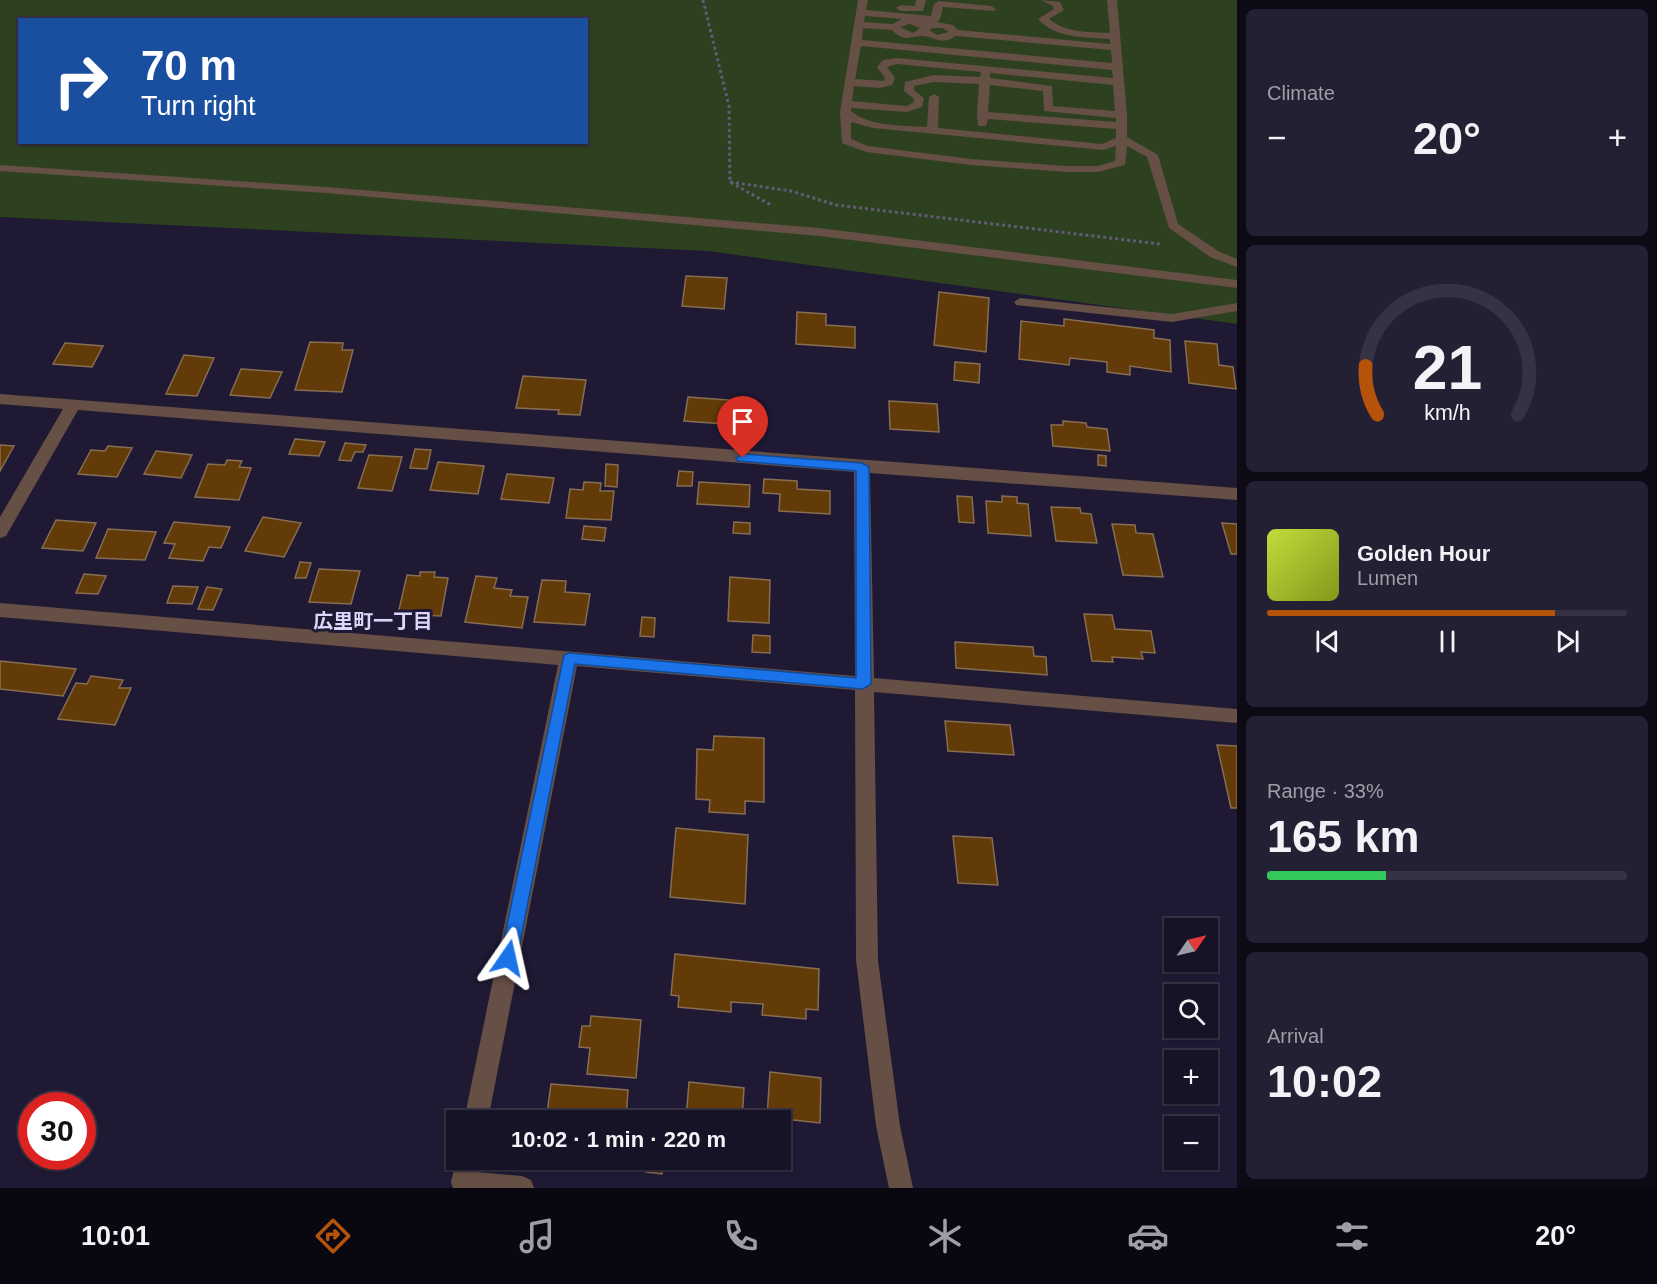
<!DOCTYPE html>
<meta charset="utf-8">
<style>
body{margin:0;font-family:Arial,"Noto Sans JP",sans-serif;background:#242033;color:#f1f3f6;height:100vh;display:flex;flex-direction:column;font-size:22px;white-space:nowrap}
*{box-sizing:border-box;margin:0}
p{font-size:20px;color:#9e9ea7}
.icon{flex:none;width:33px;height:33px;fill:none;stroke:currentColor;stroke-width:2;stroke-linecap:round;stroke-linejoin:round}
.map{position:relative;flex:1;overflow:hidden}
.sheet{display:flex;flex-direction:column;gap:9px;padding:9px;background:#0d0a15;width:420px}
.sheet>*{flex:none}
.banner{position:absolute;left:18px;top:18px;width:570px;height:126px;border-radius:0px;box-shadow:0 2px 4px #0004,0 0 0 2px #363244;background:#1a4fa0;color:#fff;overflow:hidden}
.needle{width:39px;rotate:56deg}
.controls{position:absolute;left:1164px;top:918px;display:grid;gap:12px}
.controls a{display:grid;place-items:center;width:54px;height:54px;border-radius:0px;background:#171327;box-shadow:0 2px 4px #0004,0 0 0 2px #363244;font-size:30px}
.speed{position:absolute;left:18px;top:1092px;display:flex;gap:12px;font-size:30px;font-weight:700;text-align:center}
.speed>*{display:grid;place-content:center;width:78px;height:78px;border-radius:50%;background:#171327;box-shadow:0 2px 4px #0004,0 0 0 2px #363244;line-height:1}
.speed .limit{border:9px solid #d22;background:#fff;color:#111}
.pin{position:absolute;display:grid;place-items:center;width:51px;height:51px;color:#fff;margin:-62px -26px;border-radius:50% 50% 50% 0;rotate:-45deg;box-shadow:0 0 6px #0007}
.pin .icon{rotate:45deg}
.me{position:absolute;width:66px;margin:-33px;rotate:11deg;stroke-linejoin:round;filter:drop-shadow(0 0 4px #0008)}
.turn{display:flex;align-items:center;gap:21px;height:126px;padding:0 24px;font-size:27px}
.turn .icon{width:78px;height:78px;stroke-width:2.5}
.turn b{display:block;font-size:42px;line-height:51px}
.big{font-size:45px;font-weight:700;line-height:1.1}
.sheet .tile{flex:1;display:flex;flex-direction:column;justify-content:center;gap:9px;min-width:0;padding:0 21px;border-radius:9px;background:#242033}
.sheet .dial{align-items:center;gap:0}
.dial svg{height:156px;overflow:visible;fill:none;stroke:#363244;stroke-width:7;stroke-linecap:round;text-anchor:middle}
.dial text{fill:#f1f3f6;stroke:none}
.song{display:flex;align-items:center;gap:18px}
.cover{width:72px;height:72px;border-radius:9px;background:linear-gradient(135deg,hsl(70 70% 55%),hsl(70 70% 35%))}
.played{height:6px;border-radius:3px;background:linear-gradient(90deg,#b45309 80%,#363244 80%)}
.keys{display:flex;justify-content:space-around;direction:ltr}
.heat{display:flex;justify-content:space-between;align-items:center;font-size:33px;direction:ltr}
.charge{height:9px;border-radius:4px;background:linear-gradient(90deg,#34c759 33%,#363244 0)}
.trip{position:absolute;left:446px;top:1110px;width:345px;height:60px;border-radius:0px;background:#171327;box-shadow:0 2px 4px #0004,0 0 0 2px #363244;font-weight:700;line-height:60px;text-align:center}
.tab-bar{display:flex;height:96px;justify-content:space-around;align-items:center;background:#090810;color:#9e9ea7}
.tab-bar .icon{width:42px;height:42px}
.tab-bar .current{color:#b45309}
.tab-bar b{font-size:27px;color:#f1f3f6}
main{display:flex;flex:1;min-height:0}
.map>svg:first-child{display:block}
</style>
<main>
<div class="map">
<svg width="1237" height="1188" viewBox="0 0 1237 1188">
<rect width="100%" height="100%" fill="#1f1934"/>
<path fill="#2d401f" fill-rule="evenodd" d="M0,0H1237V324L708,251L0,217ZM20,20H586V142H20Z"/>
<g fill="#623b09" stroke="#866d53" stroke-width="1.5">
<polygon points="686,276 727,278 724,309 682,306"/>
<polygon points="939,292 989,298 986,352 934,345"/>
<polygon points="797,312 826,314 826,325 855,327 855,348 796,344"/>
<polygon points="1064,319 1154,330 1154,338 1170,340 1171,372 1130,366 1130,375 1107,372 1107,362 1070,358 1069,365 1019,359 1021,321 1064,326"/>
<polygon points="1185,341 1217,344 1219,365 1233,367 1236,389 1189,383"/>
<polygon points="310,342 343,343 342,350 353,350 342,392 295,390"/>
<polygon points="65,343 103,346 92,367 53,364"/>
<polygon points="184,355 214,358 197,396 166,394"/>
<polygon points="955,362 980,364 979,383 954,380"/>
<polygon points="241,369 282,372 270,398 230,395"/>
<polygon points="523,376 586,380 580,415 558,414 559,410 516,408"/>
<polygon points="688,397 741,401 739,425 684,421"/>
<polygon points="889,401 937,404 939,432 890,429"/>
<polygon points="1063,421 1086,423 1087,427 1107,429 1110,451 1053,446 1051,425 1063,425"/>
<polygon points="295,439 325,442 319,456 289,454"/>
<polygon points="345,443 366,445 363,452 355,452 351,461 339,460"/>
<polygon points="0,445 14,446 0,471"/>
<polygon points="108,446 132,448 117,477 78,474 91,450 105,451"/>
<polygon points="415,449 431,450 427,469 410,468"/>
<polygon points="156,451 192,455 181,478 144,474"/>
<polygon points="369,455 402,457 392,491 358,488"/>
<polygon points="1098,455 1106,456 1106,466 1098,465"/>
<polygon points="227,460 242,461 239,467 251,468 239,500 195,497 208,464 225,465"/>
<polygon points="438,462 484,466 478,494 430,490"/>
<polygon points="606,464 618,465 617,487 605,486"/>
<polygon points="679,471 693,472 692,486 677,486"/>
<polygon points="507,474 554,478 549,503 501,499"/>
<polygon points="764,479 797,481 797,489 830,491 830,514 779,511 780,494 763,493"/>
<polygon points="584,482 601,483 600,491 614,491 611,520 566,518 570,489 583,490"/>
<polygon points="699,482 750,485 749,507 697,504"/>
<polygon points="957,496 972,497 974,523 959,522"/>
<polygon points="1002,496 1017,497 1017,503 1028,504 1031,536 988,533 986,501 1002,502"/>
<polygon points="1051,507 1080,508 1081,513 1091,514 1097,543 1056,541"/>
<polygon points="263,517 301,523 284,557 245,551"/>
<polygon points="56,520 96,523 83,551 42,548"/>
<polygon points="174,522 230,527 221,548 209,547 203,561 169,558 175,544 164,543"/>
<polygon points="734,522 750,523 750,534 733,533"/>
<polygon points="1222,523 1237,524 1237,554 1231,554"/>
<polygon points="1112,524 1135,525 1136,533 1153,534 1163,577 1123,575"/>
<polygon points="584,526 606,528 604,541 582,539"/>
<polygon points="108,529 156,532 145,560 96,558"/>
<polygon points="300,562 311,563 306,578 295,578"/>
<polygon points="319,569 360,571 351,604 309,602"/>
<polygon points="420,572 435,572 434,577 448,578 441,616 398,614 407,575 420,576"/>
<polygon points="84,574 106,576 98,594 76,593"/>
<polygon points="476,576 497,578 494,588 512,590 510,596 528,597 522,628 465,622"/>
<polygon points="730,577 770,580 769,623 728,621"/>
<polygon points="542,580 566,581 565,592 590,594 585,625 534,622"/>
<polygon points="173,586 198,587 192,604 167,603"/>
<polygon points="207,587 222,589 213,610 198,609"/>
<polygon points="1084,614 1112,615 1115,629 1151,631 1155,653 1141,652 1143,659 1112,657 1113,662 1092,661"/>
<polygon points="642,617 655,618 654,637 640,636"/>
<polygon points="753,635 770,636 770,653 752,652"/>
<polygon points="955,642 1033,647 1034,656 1046,657 1047,675 956,668"/>
<polygon points="0,661 76,669 63,696 0,689"/>
<polygon points="91,676 123,680 119,688 131,688 115,725 58,719 76,683 87,684"/>
<polygon points="945,721 1010,725 1014,755 948,751"/>
<polygon points="714,736 764,738 764,802 745,801 745,814 709,812 710,800 696,799 697,749 713,750"/>
<polygon points="1217,745 1237,746 1237,808 1231,808"/>
<polygon points="676,828 748,835 745,904 670,897"/>
<polygon points="953,836 992,838 998,885 958,883"/>
<polygon points="675,954 819,969 818,1010 806,1009 806,1019 762,1015 763,1004 731,1002 731,1012 678,1007 679,996 671,995"/>
<polygon points="591,1016 641,1020 636,1078 587,1074 590,1048 579,1047 582,1026 590,1026"/>
<polygon points="770,1072 821,1078 820,1123 767,1117"/>
<polygon points="689,1082 744,1088 742,1120 686,1120"/>
<polygon points="551,1084 628,1090 626,1120 546,1120"/>
<polygon points="628,1160 642,1160 641,1170 627,1169"/>
<polygon points="647,1160 663,1160 662,1174 646,1172"/>
</g>
<g fill="none" stroke-linecap="round" stroke-linejoin="round">
<g stroke="#605c73" stroke-width="3" stroke-dasharray="3 3" stroke-linecap="butt">
<polyline points="703,0 729,106 730,182 771,205"/>
<polyline points="730,182 791,191 836,205 1160,244"/>
</g>
<g fill="#664f44" fill-rule="evenodd">
<path d="M858,0H868L866,10L931,16L934,4L939,1L991,6L996,9L994,11L943,7L940,19L937,22L953,25L958,30L1110,44V39C1086,37 1055,39 1038,19L1054,9L1053,6L1041,0L1060,2L1064,10L1049,19C1066,33 1090,32 1110,33L1107,0H1117L1127,115V137L1158,155L1178,224L1218,251L1237,259V267L1210,257L1169,228L1147,157L1127,146L1125,165L1098,172H1067L971,165L866,152L842,143L840,112ZM865,16L902,19L893,24L864,22ZM910,24L920,28L913,33L900,27ZM863,28L892,30C904,43 910,36 923,36C937,37 939,46 956,36L1111,50L1112,63L862,40ZM933,28H942L949,32L937,35L929,30ZM861,46L1112,70L1113,78L897,58L883,60L877,67L885,78L884,81L855,79ZM897,64L981,72L980,77L934,75L905,82L904,91L914,99L913,103L906,106L852,101L854,86L880,88L892,85L895,78L887,67ZM990,73L1113,85L1115,111L1053,106L1052,86L990,78ZM934,82L979,84L977,115L978,126H986L988,119L1116,129V138L1102,144L938,128L939,97L934,94L929,97L927,127C902,125 870,127 851,111V108L907,112L922,107L924,98L914,90V86ZM990,85L1043,91L1044,111L1116,118V122L988,112ZM851,122L873,128L1103,150L1116,146L1115,161L1098,166H1067L971,159L868,146L851,139Z"/>
<polygon points="916,0 926,0 923,11 901,11 896,8 901,5 915,6"/>
<polygon points="0,165 326,187 819,228 1237,280 1237,288 819,236 326,193 0,171"/>
<polygon points="1020,298 1172,314 1237,303 1237,311 1172,322 1016,305 1014,302"/>
</g>
<g fill="#664f44" fill-rule="evenodd">
<polygon points="0,394 1237,488 1237,500 870,473 874,678 1237,709 1237,723 874,692 878,960 900,1126 913,1188 889,1188 876,1126 856,960 855,690 577,666 488,1120 464,1120 558,665 0,617 0,603 855,676 854,472 78,410 6,536 0,538 0,517 63,409 0,404"/>
<polygon points="456,1160 480,1160 477,1172 522,1176 531,1180 534,1188 453,1188 451,1182"/>
</g>
</g>
<polygon fill="#1a73e8" stroke="#114b97" stroke-width="1.5" points="743,454 862,463 869,467 871,684 863,689 575,664 517,958 514,964 508,966 503,964 500,958 564,655 569,653 856,678 856,471 738,461 736,458"/>
<g text-anchor="middle" dominant-baseline="central" stroke-width="6" stroke-linejoin="round" paint-order="stroke">
<g font-size="20" font-weight="bold" fill="#dcd6fb" stroke="#1f1934">
<text x="373" y="621">広里町一丁目</text>
</g>
</g>
</svg>
<div class="controls">
<a><svg class="needle" viewBox="-14 -14 28 28"><path d="M0-13l5 13h-10z" fill="#e53935"/><path d="M0 13l5-13h-10z" fill="#9e9ea7"/></svg></a>
<a><svg class="icon" aria-label="search" viewBox="0 0 24 24"><circle cx="10" cy="10" r="6"/><path d="M15 15l6 6"/></svg></a>
<a>+</a>
<a>−</a>
</div>
<div class="speed"><div class="limit">30</div></div>
<div class="pin" style="left:743px;top:458px;background:#d93025"><svg class="icon" aria-label="arrive" viewBox="0 0 24 24"><path d="M6 21V4h12l-3 4 3 4H6"/></svg></div>
<svg class="me" style="left:508px;top:958px" viewBox="-20 -20 40 40"><path d="M0-17L14 15 0 8-14 15z" fill="#1a73e8" stroke="#fff" stroke-width="4"/></svg>
<div class="trip">10:02 · 1 min · 220 m</div>
<div class="banner">
<div class="turn"><svg class="icon" aria-label="right" viewBox="0 0 24 24"><path d="M7 20v-9h11M14 6l5 5-5 5"/></svg><div><b>70 m</b>Turn right</div></div>
</div>
</div>
<section class="sheet">
<div class="tile"><p>Climate</p>
<div class="heat"><a>−</a><b class="big">20°</b><a>+</a></div>
</div>
<div class="tile dial"><svg viewBox="0 0 100 80">
<path d="M14 69A42 42 0 1 1 86 69"/>
<path d="M14 69A42 42 0 0 1 8 44" stroke="#b45309"/>
<text x="50" y="56" font-size="32" font-weight="700">21</text>
<text x="50" y="72" font-size="11">km/h</text>
</svg></div>
<div class="tile">
<div class="song"><i class="cover"></i><div><b>Golden Hour</b><p>Lumen</p></div></div>
<div class="played"></div>
<div class="keys"><svg class="icon" aria-label="previous" viewBox="0 0 24 24"><path d="M18 5L8 12l10 7zM5 5v14"/></svg><svg class="icon" aria-label="pause" viewBox="0 0 24 24"><path d="M8 5v14M16 5v14"/></svg><svg class="icon" aria-label="next" viewBox="0 0 24 24"><path d="M6 5l10 7-10 7zM19 5v14"/></svg></div>
</div>
<div class="tile"><p>Range · 33%</p><b class="big">165 km</b><div class="charge"></div></div>
<div class="tile"><p>Arrival</p><b class="big">10:02</b></div>
</section>
</main>
<nav class="tab-bar">
<b>10:01</b>
<svg class="icon current" aria-label="directions" viewBox="0 0 24 24"><path d="M12 3l9 9-9 9-9-9zM9 14v-3h6M13 9l2 2-2 2"/></svg>
<svg class="icon" aria-label="music" viewBox="0 0 24 24"><path d="M9 18V5l10-2v13"/><circle cx="6" cy="18" r="3"/><circle cx="16" cy="16" r="3"/></svg>
<svg class="icon" aria-label="phone" viewBox="0 0 24 24"><path d="M5 4h4l2 5-3 2q2 4 5 5l2-3 5 2v4C11 20 4 13 5 4z"/></svg>
<svg class="icon" aria-label="climate" viewBox="0 0 24 24"><path d="M12 3v18M4 7l16 10M4 17L20 7"/></svg>
<svg class="icon" aria-label="car" viewBox="0 0 24 24"><path d="M5 17H2v-5l4-1 3-4h7l3 4 3 1v5h-3M9 17h6M6 11h13"/><circle cx="7" cy="17" r="2"/><circle cx="17" cy="17" r="2"/></svg>
<svg class="icon" aria-label="filters" viewBox="0 0 24 24"><path d="M4 7h16M4 17h16"/><circle cx="9" cy="7" r="2"/><circle cx="15" cy="17" r="2"/></svg>
<b>20°</b>
</nav>
